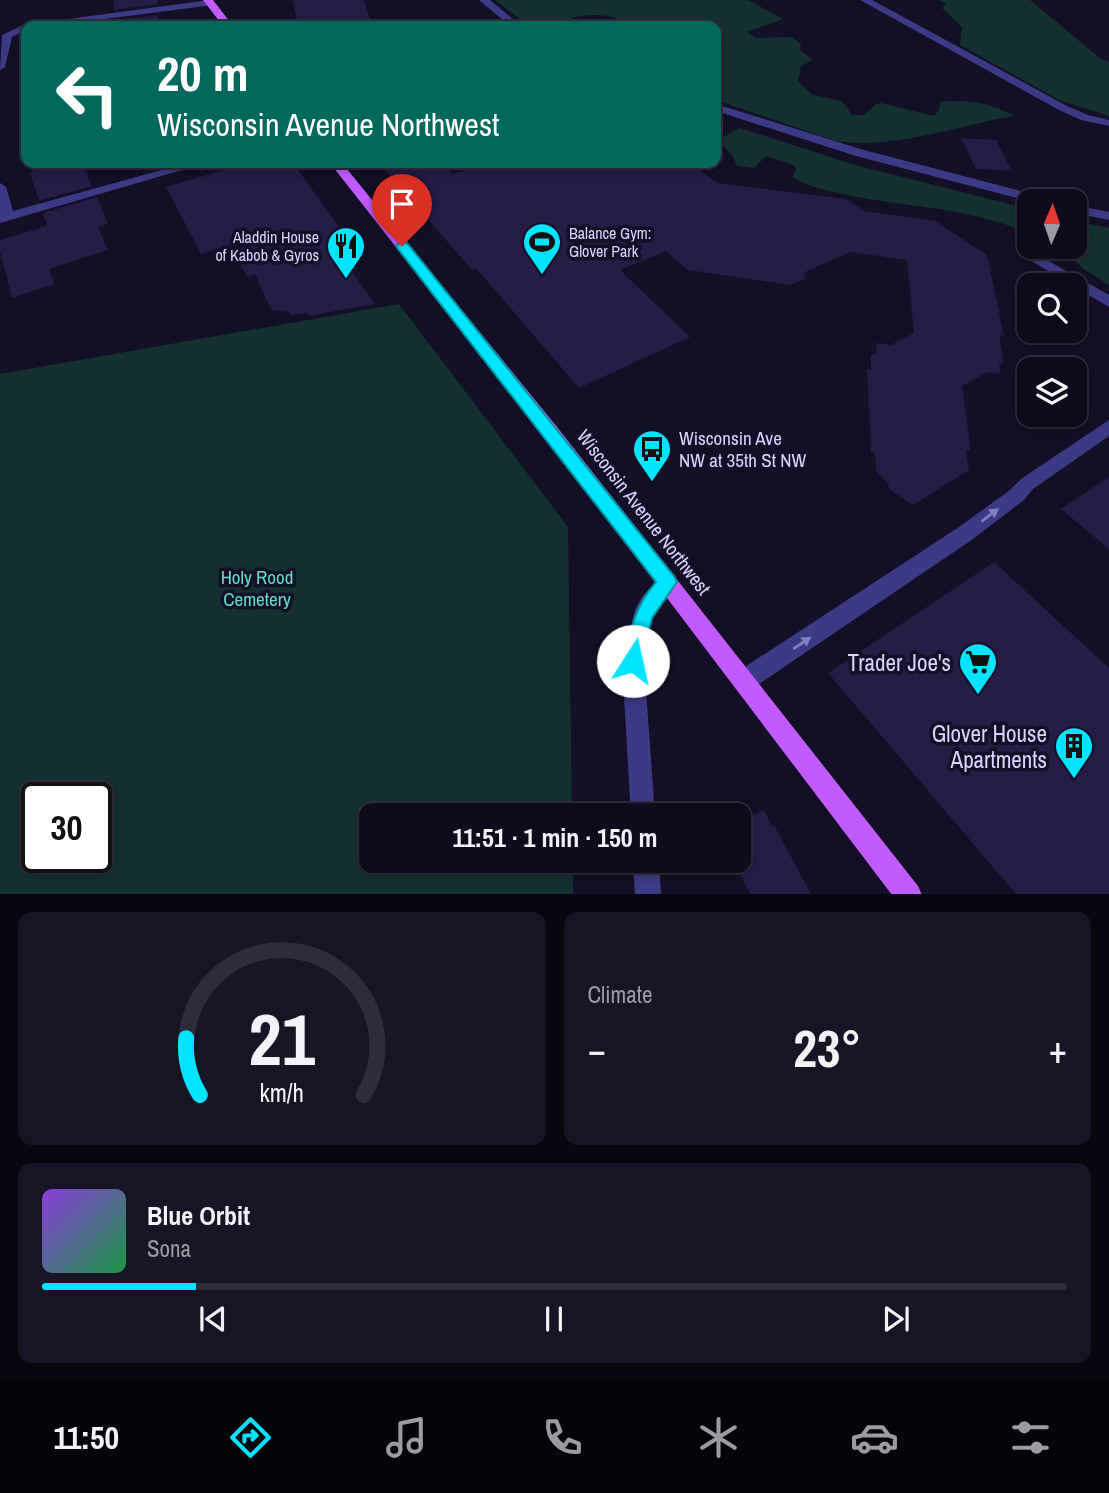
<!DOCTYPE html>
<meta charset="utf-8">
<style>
body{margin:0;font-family:"Archivo Narrow",sans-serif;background:#171425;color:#f1f3f6;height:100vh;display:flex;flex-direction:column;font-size:26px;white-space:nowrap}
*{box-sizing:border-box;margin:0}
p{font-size:23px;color:#9b9ba3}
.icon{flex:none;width:38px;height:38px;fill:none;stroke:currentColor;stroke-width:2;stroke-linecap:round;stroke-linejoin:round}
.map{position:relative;height:894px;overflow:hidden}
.panel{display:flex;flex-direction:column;gap:18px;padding:18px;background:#08060f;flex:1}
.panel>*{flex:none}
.banner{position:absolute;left:21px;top:21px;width:700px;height:147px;border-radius:14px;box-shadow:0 4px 10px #0003,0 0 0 2px #2e2b3b;background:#00695c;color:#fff;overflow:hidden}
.needle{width:46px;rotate:2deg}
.buttons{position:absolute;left:1017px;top:189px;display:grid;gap:14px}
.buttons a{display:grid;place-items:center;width:70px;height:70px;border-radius:14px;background:#0e0b1c;box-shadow:0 4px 10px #0003,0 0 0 2px #2e2b3b;font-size:35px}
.speed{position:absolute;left:21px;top:782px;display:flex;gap:14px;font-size:35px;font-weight:700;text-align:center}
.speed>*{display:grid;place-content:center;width:91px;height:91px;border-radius:50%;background:#0e0b1c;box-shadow:0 4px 10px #0003,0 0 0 2px #2e2b3b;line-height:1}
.speed .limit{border:4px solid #111;border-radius:10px;background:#fff;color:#111}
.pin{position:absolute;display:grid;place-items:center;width:60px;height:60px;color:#fff;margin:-72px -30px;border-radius:50% 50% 50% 0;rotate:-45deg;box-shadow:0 0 7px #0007}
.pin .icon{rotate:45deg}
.me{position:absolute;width:77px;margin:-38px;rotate:10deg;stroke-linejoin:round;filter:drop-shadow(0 0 5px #0008)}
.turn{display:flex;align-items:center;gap:24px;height:147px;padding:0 21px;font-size:32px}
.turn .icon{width:91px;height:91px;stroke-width:2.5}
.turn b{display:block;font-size:49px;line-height:60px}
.big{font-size:52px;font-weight:800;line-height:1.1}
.panel .card{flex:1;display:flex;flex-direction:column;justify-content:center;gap:10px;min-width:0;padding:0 24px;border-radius:14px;background:#171425}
.panel .dial{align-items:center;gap:0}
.dial svg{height:182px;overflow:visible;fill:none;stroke:#2e2b3b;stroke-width:7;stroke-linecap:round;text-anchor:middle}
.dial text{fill:#f1f3f6;stroke:none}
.song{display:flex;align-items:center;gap:21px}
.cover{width:84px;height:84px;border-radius:10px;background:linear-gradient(135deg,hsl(270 70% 55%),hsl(140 70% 35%))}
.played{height:7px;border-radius:4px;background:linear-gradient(90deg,#00e5ff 15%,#2e2b3b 15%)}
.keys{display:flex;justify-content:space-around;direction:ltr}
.heat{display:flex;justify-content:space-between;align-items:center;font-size:38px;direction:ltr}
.panel .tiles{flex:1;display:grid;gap:18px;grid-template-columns:1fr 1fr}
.card:last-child{grid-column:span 2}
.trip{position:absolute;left:359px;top:803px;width:392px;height:70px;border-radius:14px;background:#0e0b1c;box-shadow:0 4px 10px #0003,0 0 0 2px #2e2b3b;font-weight:800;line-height:70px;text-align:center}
.dock{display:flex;height:112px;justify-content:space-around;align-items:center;background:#06040b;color:#9b9ba3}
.dock .icon{width:49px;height:49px}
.dock .current{color:#00e5ff}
.dock b{font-size:32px;color:#f1f3f6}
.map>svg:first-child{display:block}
</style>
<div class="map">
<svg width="1109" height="895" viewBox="0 0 1109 895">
<rect width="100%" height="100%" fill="#130f26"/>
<g fill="#12302f" fill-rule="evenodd">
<path d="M495,0H748L783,19L747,32L756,38L792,37L801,44L800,50L813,60L801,66L798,81L813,95L842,101L852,115H864L876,104L881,103L934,116L939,110L940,102C967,99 991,103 1015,116C958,125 895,150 836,141L716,100V26H631C614,13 592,13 571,18L568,26H529Z"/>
<polygon points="938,0 1030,0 1101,59 1109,62 1109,116 1059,100 960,45 962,27 942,8 946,3"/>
<path d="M740,128L855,165L1029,209V232C1003,223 978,216 951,211C917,205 817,196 793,177L796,168L794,165L766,156L754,168L737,166L733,156L718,140Z"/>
<polygon points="1075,221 1109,228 1109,285 1084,269 1059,247 1074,247"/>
<path d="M399,304L568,527L572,815L371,816V861H573V894H0V374ZM96,798V858H37V798Z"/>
</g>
<g fill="#241b47">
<polygon points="114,0 158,0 158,4 114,10"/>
<polygon points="293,0 364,0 372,26 298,26"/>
<polygon points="158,15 157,26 115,26 115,20"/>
<polygon points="961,138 996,140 1012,171 976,169"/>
<polygon points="31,163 82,163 92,186 39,201 30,172 34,171"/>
<polygon points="247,163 293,163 342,231 327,236 375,304 308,316 308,313 292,315 289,312 271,310 255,274 247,277 230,245 201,254 166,187"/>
<polygon points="379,163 443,163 453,174 488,163 691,163 717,183 846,199 864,211 935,221 987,255 1004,336 999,335 1004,362 999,365 1001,374 988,372 962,386 971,451 966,450 969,470 913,505 889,489 888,483 876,471 875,453 871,452 867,369 871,370 871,356 877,352 876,343 891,345 914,333 907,260 850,252 805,272 805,279 791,285 688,270 666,251 620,270 690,337 579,388 476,268 472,270"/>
<polygon points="97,197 108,224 98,227 108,250 49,269 54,284 12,298 0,251 0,240 47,226 43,213"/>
<polygon points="1109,477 1109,549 1061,509"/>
<polygon points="994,562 1109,668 1109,894 1016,894 828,673"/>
<polygon points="764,810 772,827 774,825 811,894 750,894 738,870 738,823"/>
</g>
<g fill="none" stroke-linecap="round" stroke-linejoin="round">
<g fill="#3d3a85" fill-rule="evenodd">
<polygon points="210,0 213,1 213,5 51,26 26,26 26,30 12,37 5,67 0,70 2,35 23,25"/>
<polygon points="479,0 490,0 521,26 510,26"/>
<polygon points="860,0 872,0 1067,106 1088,115 1109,120 1109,126 1081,120 1059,110"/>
<polygon points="716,104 864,150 1048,198 1049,201 1029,201 856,156 716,111"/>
<polygon points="187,163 206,163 0,223 0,183 6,187 13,211"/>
<polygon points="1074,205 1109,212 1109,220 1074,213"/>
<polygon points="1038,255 1109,295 1109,307 1033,262 1031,259"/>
<polygon points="1109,420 1109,436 1033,489 1024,500 973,539 753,688 745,691 737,688 734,680 737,672 959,527 1010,490 1021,479"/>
<polygon points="668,573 675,576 678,582 652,619 644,661 655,816 631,816 622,661 635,610 642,597 661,576"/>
<polygon points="633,861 659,861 661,895 635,895"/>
</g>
<g fill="#c25bff" fill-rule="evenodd">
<polygon points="203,0 213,0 233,26 223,26"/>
<polygon points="330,163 342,163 557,427 918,886 922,895 892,895 545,437"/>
</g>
</g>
<defs><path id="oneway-solid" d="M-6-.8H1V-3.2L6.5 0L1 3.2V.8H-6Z" transform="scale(1.75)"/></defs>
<g fill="#837fbc">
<use href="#oneway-solid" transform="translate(990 515) rotate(-37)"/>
<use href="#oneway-solid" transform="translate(802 643) rotate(-34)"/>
</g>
<path fill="#00e5ff" stroke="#0095a6" stroke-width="2" d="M402,242L407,243L674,576L677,582L652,618L640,668L633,671L626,668L624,661C630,630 635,606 656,582L398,249L396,246Z"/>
<defs>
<symbol id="stadium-pin" viewBox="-11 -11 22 30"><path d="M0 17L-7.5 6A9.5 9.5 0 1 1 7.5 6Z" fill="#00e5ff" stroke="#130f26"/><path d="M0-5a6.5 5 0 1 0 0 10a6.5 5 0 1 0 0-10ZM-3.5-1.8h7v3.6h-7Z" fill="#111"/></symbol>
<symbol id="restaurant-pin" viewBox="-11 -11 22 30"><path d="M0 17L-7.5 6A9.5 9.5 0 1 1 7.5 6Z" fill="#00e5ff" stroke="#130f26"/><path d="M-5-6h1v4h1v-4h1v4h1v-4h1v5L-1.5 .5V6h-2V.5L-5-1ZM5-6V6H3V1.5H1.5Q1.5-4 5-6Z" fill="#111"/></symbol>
<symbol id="bus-pin" viewBox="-11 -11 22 30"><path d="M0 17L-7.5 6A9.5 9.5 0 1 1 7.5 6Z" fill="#00e5ff" stroke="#130f26"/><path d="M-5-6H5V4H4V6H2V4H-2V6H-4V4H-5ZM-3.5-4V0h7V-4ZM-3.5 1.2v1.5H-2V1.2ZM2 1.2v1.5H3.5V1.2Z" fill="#111"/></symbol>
<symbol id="supermarket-pin" viewBox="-11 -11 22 30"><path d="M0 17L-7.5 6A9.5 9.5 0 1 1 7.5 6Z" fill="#00e5ff" stroke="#130f26"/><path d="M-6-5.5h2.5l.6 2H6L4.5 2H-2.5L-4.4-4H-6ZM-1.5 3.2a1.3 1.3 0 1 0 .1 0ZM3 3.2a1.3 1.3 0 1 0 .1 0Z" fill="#111"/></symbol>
<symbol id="building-pin" viewBox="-11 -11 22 30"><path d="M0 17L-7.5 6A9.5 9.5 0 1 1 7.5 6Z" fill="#00e5ff" stroke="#130f26"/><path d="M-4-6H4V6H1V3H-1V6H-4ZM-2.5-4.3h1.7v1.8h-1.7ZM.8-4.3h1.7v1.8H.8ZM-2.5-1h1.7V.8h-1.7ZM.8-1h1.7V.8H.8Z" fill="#111"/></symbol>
</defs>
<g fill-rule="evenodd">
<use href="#stadium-pin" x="520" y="220" width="44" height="60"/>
<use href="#restaurant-pin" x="324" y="224" width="44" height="60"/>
<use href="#bus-pin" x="630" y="427" width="44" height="60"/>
<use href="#supermarket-pin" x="956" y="640" width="44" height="60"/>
<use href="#building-pin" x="1052" y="724" width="44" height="60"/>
</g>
<g text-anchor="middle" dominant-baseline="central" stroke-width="7" stroke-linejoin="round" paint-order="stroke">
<g font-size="16" fill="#d9d4ff" stroke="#130f26" text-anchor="start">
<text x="569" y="233">Balance Gym:<tspan x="569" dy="18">Glover Park</tspan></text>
<text x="319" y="237" text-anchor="end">Aladdin House<tspan x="319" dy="18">of Kabob &amp; Gyros</tspan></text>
</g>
<g font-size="19" fill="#d9d4ff" stroke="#130f26" text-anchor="start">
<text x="679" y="438">Wisconsin Ave<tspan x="679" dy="22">NW at 35th St NW</tspan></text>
</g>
<g font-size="19" fill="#d9d4ff" stroke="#130f26">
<text transform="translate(644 512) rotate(52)">Wisconsin Avenue Northwest</text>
</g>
<g font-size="19" fill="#5fe0c0" stroke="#130f26">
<text x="257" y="577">Holy Rood<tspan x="257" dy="22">Cemetery</tspan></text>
</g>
<g font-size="23" fill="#d9d4ff" stroke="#130f26" text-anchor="end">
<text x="951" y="662">Trader Joe's</text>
<text x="1047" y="733">Glover House<tspan x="1047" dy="26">Apartments</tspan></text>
</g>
</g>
</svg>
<div class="buttons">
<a><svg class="needle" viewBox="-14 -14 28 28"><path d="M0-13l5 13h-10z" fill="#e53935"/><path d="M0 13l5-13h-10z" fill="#9b9ba3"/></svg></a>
<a><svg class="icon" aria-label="search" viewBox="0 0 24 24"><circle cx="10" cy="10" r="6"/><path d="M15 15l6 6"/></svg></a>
<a><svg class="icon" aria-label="layers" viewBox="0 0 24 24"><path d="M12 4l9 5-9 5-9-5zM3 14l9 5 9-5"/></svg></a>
</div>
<div class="speed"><div class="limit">30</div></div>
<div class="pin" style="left:402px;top:246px;background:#d93025"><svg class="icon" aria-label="arrive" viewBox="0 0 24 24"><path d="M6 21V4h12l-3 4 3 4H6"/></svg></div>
<svg class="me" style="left:633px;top:661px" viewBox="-20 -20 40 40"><circle r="19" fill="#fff"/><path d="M0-13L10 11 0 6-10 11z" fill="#00e5ff"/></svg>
<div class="trip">11:51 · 1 min · 150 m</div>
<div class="banner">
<div class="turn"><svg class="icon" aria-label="left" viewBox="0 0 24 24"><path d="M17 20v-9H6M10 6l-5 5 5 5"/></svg><div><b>20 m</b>Wisconsin Avenue Northwest</div></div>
</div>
</div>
<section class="panel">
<div class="tiles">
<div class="card dial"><svg viewBox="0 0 100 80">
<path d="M14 69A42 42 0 1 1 86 69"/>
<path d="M14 69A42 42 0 0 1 8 44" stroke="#00e5ff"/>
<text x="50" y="56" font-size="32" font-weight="700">21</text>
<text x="50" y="72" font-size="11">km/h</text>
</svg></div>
<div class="card"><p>Climate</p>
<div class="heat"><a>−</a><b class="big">23°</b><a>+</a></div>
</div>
<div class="card">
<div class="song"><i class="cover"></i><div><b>Blue Orbit</b><p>Sona</p></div></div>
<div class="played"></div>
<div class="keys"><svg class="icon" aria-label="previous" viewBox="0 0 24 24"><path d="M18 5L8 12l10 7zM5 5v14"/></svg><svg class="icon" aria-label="pause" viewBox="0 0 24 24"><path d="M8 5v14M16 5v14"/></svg><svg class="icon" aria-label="next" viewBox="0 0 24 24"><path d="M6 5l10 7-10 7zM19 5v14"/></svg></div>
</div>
</div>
</section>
<nav class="dock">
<b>11:50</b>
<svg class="icon current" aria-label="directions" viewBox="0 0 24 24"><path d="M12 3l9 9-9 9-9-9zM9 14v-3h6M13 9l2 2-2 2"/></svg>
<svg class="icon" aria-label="music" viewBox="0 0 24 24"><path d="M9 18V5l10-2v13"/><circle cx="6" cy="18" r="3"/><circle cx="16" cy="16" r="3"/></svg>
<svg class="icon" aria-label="phone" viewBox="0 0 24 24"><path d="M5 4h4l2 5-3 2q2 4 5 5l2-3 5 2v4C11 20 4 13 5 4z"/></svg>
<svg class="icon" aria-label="climate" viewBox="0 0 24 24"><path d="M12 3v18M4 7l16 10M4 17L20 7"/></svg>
<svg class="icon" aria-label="car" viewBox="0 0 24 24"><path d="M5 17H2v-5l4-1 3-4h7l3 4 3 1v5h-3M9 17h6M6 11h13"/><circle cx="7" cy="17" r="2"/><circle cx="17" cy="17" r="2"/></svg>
<svg class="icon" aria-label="filters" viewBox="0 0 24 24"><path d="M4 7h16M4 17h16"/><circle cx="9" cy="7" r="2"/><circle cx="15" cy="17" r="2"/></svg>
</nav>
